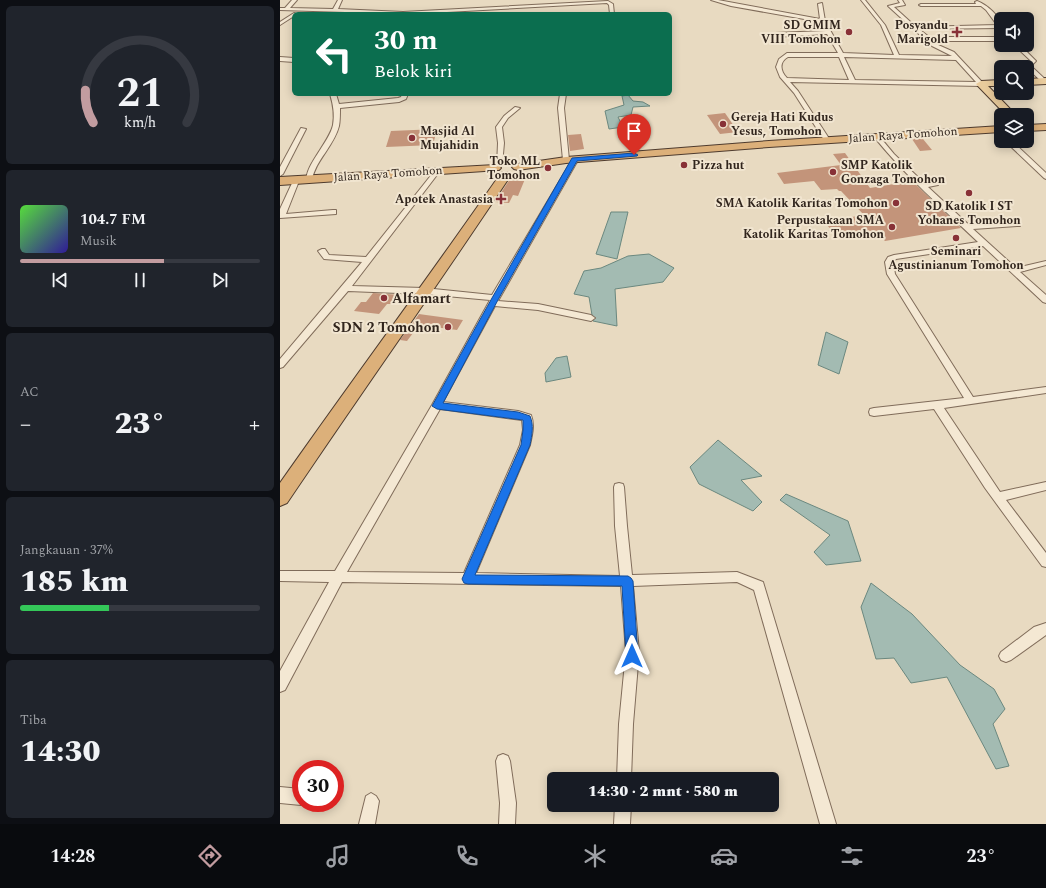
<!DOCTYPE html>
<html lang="id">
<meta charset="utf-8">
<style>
body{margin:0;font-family:Spectral,serif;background:#20242c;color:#f1f3f6;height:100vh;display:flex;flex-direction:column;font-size:15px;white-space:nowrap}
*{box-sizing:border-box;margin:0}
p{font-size:13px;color:#9ea1a6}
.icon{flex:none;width:22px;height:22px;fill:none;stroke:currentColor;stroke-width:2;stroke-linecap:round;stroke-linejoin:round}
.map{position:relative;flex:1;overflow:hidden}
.sheet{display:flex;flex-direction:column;gap:6px;padding:6px;background:#0d0f14;width:280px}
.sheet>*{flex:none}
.hud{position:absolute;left:12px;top:12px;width:380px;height:84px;border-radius:6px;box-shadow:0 2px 10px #0003;background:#0b6e4f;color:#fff;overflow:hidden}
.controls{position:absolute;left:714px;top:12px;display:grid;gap:8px}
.controls a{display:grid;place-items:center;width:40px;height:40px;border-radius:6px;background:#171b24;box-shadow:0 2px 10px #0003;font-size:20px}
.speed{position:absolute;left:12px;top:760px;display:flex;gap:8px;font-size:20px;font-weight:700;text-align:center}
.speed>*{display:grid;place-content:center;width:52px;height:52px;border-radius:50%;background:#171b24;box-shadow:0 2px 10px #0003;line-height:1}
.speed .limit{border:6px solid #d22;background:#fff;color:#111}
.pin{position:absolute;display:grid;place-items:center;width:34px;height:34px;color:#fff;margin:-41px -17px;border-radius:50% 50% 50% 0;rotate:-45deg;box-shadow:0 0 4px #0007}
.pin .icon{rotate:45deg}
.me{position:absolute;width:44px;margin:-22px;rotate:0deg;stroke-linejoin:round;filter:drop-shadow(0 0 3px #0008)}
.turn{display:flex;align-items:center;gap:14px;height:84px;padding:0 16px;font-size:18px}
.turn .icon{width:52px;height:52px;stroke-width:2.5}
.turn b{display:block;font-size:28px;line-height:34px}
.big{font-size:30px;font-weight:800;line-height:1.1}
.sheet .card{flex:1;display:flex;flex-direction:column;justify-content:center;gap:6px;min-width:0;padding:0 14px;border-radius:6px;background:#20242c}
.sheet .dial{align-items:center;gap:0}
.dial svg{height:104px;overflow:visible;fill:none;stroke:#363941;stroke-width:7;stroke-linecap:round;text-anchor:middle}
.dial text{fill:#f1f3f6;stroke:none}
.song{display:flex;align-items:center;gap:12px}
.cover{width:48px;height:48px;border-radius:6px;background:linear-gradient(135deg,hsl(110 70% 55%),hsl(250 70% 35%))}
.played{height:4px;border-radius:2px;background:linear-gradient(90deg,#c29ca0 60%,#363941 60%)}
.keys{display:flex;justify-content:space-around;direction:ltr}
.heat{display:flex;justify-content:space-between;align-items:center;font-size:22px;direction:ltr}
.charge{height:6px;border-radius:3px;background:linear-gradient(90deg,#34c759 37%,#363941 0)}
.trip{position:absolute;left:267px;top:772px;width:232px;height:40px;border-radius:6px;background:#171b24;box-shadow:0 2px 10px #0003;font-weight:800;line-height:40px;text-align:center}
.dock{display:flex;height:64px;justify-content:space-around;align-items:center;background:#090b0e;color:#9ea1a6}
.dock .icon{width:28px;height:28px}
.dock .current{color:#c29ca0}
.dock b{font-size:18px;color:#f1f3f6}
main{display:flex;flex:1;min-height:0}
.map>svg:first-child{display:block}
</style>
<main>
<section class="sheet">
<div class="card dial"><svg viewBox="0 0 100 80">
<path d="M14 69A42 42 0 1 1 86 69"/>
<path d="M14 69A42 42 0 0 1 8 44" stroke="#c29ca0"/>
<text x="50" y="56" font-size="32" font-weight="700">21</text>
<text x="50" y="72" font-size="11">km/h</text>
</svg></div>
<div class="card">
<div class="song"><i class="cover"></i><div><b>104.7 FM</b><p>Musik</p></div></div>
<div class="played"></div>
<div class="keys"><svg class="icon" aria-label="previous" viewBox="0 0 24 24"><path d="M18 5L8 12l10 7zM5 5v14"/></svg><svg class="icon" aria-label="pause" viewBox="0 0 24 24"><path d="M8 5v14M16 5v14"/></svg><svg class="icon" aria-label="next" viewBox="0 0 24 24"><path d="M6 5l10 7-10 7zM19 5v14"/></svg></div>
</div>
<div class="card"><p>AC</p>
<div class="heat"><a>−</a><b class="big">23°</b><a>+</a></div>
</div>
<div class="card"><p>Jangkauan · 37%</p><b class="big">185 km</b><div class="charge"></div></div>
<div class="card"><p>Tiba</p><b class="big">14:30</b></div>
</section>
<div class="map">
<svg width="766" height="824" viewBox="0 0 766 824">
<rect width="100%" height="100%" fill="#e8dac1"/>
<g fill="#a3bbb2" stroke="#6b887f">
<polygon points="348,95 353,101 363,102 370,106 353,107 351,115 338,117 343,127 329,129 325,111 344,105 342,96"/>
<polygon points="331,212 348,212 337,259 316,254"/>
<polygon points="369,254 394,268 383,282 335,289 337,326 313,321 309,297 294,294 304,271 321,268 348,256"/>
<polygon points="546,332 568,342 559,374 538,365"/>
<polygon points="287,356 291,377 266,382 265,373 276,358"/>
<polygon points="438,440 482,476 461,480 482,502 473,511 419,484 410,467"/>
<polygon points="506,494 568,521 581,561 546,565 534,552 550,535 500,500"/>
<polygon points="591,583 632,614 680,665 714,689 725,709 713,724 729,766 716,769 667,677 631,683 614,658 596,659 581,607"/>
</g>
<g fill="#c3947a">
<polygon points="445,113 458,132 440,134 427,115"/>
<polygon points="157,129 153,145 106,147 111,131"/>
<polygon points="301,134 304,149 290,151 288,135"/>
<polygon points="357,136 362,147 349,148 345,137"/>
<polygon points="632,139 643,139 652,150 640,151"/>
<polygon points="565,153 590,188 632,181 681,228 605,241 597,233 559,239 542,219 557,217 559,219 584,215 561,191 559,191 557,189 541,190 534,181 504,184 497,173 561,165 553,154"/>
<polygon points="235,174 245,179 238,196 233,195 229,203 215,202 232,176"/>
<polygon points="93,293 120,295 113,304 107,304 99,314 74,311 81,302 86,302"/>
<polygon points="139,314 146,315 183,320 177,330 139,325 127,341 120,340"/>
</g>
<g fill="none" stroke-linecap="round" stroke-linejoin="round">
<defs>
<g id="minor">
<polygon points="12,0 17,0 10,8 53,9 58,0 62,0 58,9 123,12 328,1 333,4 334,14 330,14 329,5 327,3 131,14 0,10 0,8 5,8"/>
<path d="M431,0H438L540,19L538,4L542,3L545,21L563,53L614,55L601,25L581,0H585L605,25L619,55L672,56L652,46L608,6L620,3L618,0H622L625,5L614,7L636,27L717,25L706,10L701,6H641L639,5L641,4H696L695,2L697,1C707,5 721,16 721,28L639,29L649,37H721V41H652L656,44L674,52L703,83V85L701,86L510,82L518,91L550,140L547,142L544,140L514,93L500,77L496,67L499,59L507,53H558L547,34L495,37L492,35L495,33L546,31L541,22L451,6ZM508,57H559L569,80L507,78C500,71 499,62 508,57ZM564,57L676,60L696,82L575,80Z"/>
<polygon points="14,13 16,14 14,14 14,16 0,25 0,22"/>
<polygon points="734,45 740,45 756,61 751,66 766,80 766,82 762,82 746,67 750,60"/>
<polygon points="0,57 14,58 14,62 0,61"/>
<path d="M50,94H56L59,104L118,98L121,97L122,94H128L126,99L119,102L60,108C60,113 60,121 59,126C54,146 35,161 32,180L27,181C23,168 50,141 53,125C55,114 53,104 50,94Z"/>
<polygon points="280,94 286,94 284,108 289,160 286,162 283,160 278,108"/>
<polygon points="235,107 240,108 228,118 222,127 224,143 222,165 217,166 218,143 216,127 224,116"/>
<polygon points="21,128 26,129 3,174 0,176 0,167"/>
<polygon points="713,129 717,129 721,132 721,137 713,131"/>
<path d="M595,136H599L614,154L644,183H658V185L648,187L689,225L740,222V226H737L693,229L736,268L766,261V265L740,272L766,295V303L763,302L703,246L616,259L613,262L615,274L693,397L766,387V393L664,408L720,492L766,482V490L726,500L766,553V567L762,566L705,488L654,409L594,416L590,415L589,412L590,409L594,408L684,398L607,274L605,262L608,257L614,255L698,242C663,209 626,176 595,138Z"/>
<polygon points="725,141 732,141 766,173 766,179 764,178"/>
<path d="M295,158L298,160L218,301L258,304L311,315L315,318L311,321L258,310L215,306L163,402L238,411L251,415C255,425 252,435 250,445L196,573L340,576L335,526L334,487L335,484L339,483L343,484L344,487L347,526L352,575L457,572L483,582L556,824H540L474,590L457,582L353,586L359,652L353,724L351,779H337L339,724L346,652L341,586L62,582L5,690L0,692V671L49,582L0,581V571H55L152,405L210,300L144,294L68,291L3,367L0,368V359L82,262L44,259L38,251L42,249H45L49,255L86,257L156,169H160V171L72,286L144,288L212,295L292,160ZM160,409L242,420L243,430L240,445L184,573L67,572Z"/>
<polygon points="16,179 19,181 6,214 53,210 56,210 56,214 0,218 0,209 13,181"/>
<polygon points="766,623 766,635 731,660 726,662 721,660 719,656 721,652 754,627"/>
<polygon points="223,754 228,756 230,761 236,803 235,824 219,824 220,803 216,761 218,756"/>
<polygon points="0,787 21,789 21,803 25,803 21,805 0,803"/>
<polygon points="91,793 96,796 99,801 95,824 79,824 86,796"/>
<polygon points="335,805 351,805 350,824 334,824"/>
</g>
<g id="primary">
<polygon points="766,78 766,84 747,85 747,79"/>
<polygon points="721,80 721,86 708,86 736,115 726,115 696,84 701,81"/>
</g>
<g id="trunk">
<polygon points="766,124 766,130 747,131 747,125"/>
<polygon points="721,126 721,132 489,147 286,163 238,170 234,169 232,167 234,165 238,164 286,157 489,141"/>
<polygon points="215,165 219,166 221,168 219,170 0,185 0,177"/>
<path d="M225,172L229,173L231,175C158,285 81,393 7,503L0,506V483C73,379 149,277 221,173Z"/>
</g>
</defs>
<use href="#minor" stroke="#806c5a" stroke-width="2"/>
<use href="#primary" stroke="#4e3b2e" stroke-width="2"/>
<use href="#trunk" stroke="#4e3b2e" stroke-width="2"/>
<use href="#minor" fill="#f4e8d3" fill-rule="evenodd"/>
<use href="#primary" fill="#e9cb9c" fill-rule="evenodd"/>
<use href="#trunk" fill="#dcb07a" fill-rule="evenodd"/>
</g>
<path fill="#1a73e8" stroke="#114b97" d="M354,153L358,155L357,156L297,161L219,298L163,403L238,412L250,416C254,425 252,435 250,445L195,575L348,576L351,578L353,581L358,656L356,660L352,661L347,660L346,656L342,586L188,584L184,583L182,579L241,445L243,430V420L157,409L152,406L212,298L292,158Z"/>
<g fill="#883137" stroke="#f1e5d0" stroke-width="1.5">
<circle cx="569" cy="32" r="4"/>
<path d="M675 26h4v4h4v4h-4v4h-4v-4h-4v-4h4z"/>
<circle cx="443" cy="124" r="4"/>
<circle cx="132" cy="138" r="4"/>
<circle cx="404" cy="165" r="4"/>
<circle cx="268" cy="168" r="4"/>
<circle cx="553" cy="172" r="4"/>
<circle cx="689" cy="193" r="4"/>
<path d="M219 193h4v4h4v4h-4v4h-4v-4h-4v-4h4z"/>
<circle cx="616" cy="203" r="4"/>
<circle cx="612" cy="227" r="4"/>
<circle cx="676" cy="238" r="4"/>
<circle cx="104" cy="298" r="4"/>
<circle cx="168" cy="327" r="4"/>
</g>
<g text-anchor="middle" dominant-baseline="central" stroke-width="4" stroke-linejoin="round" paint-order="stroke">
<g font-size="12" font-weight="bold" fill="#31251d" stroke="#f1e5d0" text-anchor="end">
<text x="561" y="25">SD GMIM<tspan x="561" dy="14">VIII Tomohon</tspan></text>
<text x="668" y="25">Posyandu<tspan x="668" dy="14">Marigold</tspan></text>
<text x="451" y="117" text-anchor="start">Gereja Hati Kudus<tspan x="451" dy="14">Yesus, Tomohon</tspan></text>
<text x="140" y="131" text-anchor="start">Masjid Al<tspan x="140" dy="14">Mujahidin</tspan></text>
<text x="260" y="161">Toko ML<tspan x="260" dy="14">Tomohon</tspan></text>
<text x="412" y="165" text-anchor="start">Pizza hut</text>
<text x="561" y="165" text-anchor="start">SMP Katolik<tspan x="561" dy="14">Gonzaga Tomohon</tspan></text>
<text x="213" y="199">Apotek Anastasia</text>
<text x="608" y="203">SMA Katolik Karitas Tomohon</text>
<text x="689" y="206" text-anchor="middle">SD Katolik I ST<tspan x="689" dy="14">Yohanes Tomohon</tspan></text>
<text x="604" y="220">Perpustakaan SMA<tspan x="604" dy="14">Katolik Karitas Tomohon</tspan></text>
<text x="676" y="251" text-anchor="middle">Seminari<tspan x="676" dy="14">Agustinianum Tomohon</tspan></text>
</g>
<g font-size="12" fill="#31251d" stroke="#f1e5d0">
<text transform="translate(623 135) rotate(-4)">Jalan Raya Tomohon</text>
<text transform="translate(108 174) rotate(-4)">Jalan Raya Tomohon</text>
</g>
<g font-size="14" font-weight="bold" fill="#31251d" stroke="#f1e5d0" text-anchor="start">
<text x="112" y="298">Alfamart</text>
<text x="160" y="327" text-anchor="end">SDN 2 Tomohon</text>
</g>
</g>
</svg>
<div class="controls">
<a><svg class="icon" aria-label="sound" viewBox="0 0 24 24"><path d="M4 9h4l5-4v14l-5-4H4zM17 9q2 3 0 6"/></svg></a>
<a><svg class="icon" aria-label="search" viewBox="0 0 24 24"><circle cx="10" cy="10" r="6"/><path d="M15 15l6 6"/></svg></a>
<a><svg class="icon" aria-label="layers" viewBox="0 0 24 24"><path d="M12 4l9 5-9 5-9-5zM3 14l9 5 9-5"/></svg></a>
</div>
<div class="speed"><div class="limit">30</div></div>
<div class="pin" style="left:354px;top:155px;background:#d93025"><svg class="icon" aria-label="arrive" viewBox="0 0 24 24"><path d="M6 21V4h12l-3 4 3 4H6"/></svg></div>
<svg class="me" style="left:352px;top:656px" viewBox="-20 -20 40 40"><path d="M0-17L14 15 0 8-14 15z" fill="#1a73e8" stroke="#fff" stroke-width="4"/></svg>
<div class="trip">14:30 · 2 mnt · 580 m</div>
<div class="hud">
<div class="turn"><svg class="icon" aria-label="left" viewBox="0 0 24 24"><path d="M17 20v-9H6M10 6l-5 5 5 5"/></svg><div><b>30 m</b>Belok kiri</div></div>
</div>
</div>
</main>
<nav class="dock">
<b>14:28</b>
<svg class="icon current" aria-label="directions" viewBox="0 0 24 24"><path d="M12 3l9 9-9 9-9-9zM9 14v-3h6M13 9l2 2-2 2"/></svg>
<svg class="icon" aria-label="music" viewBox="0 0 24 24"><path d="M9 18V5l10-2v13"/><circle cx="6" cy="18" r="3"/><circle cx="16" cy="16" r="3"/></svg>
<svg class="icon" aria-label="phone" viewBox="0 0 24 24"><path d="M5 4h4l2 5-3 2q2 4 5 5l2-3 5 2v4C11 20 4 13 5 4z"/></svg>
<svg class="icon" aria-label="climate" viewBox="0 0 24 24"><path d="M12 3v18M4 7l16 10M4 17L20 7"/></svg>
<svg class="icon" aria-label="car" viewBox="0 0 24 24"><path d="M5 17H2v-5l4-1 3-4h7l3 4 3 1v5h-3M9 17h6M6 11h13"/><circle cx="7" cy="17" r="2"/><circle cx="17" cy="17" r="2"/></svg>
<svg class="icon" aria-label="filters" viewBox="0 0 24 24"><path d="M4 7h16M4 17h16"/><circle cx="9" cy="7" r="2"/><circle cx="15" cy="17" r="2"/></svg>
<b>23°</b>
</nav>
